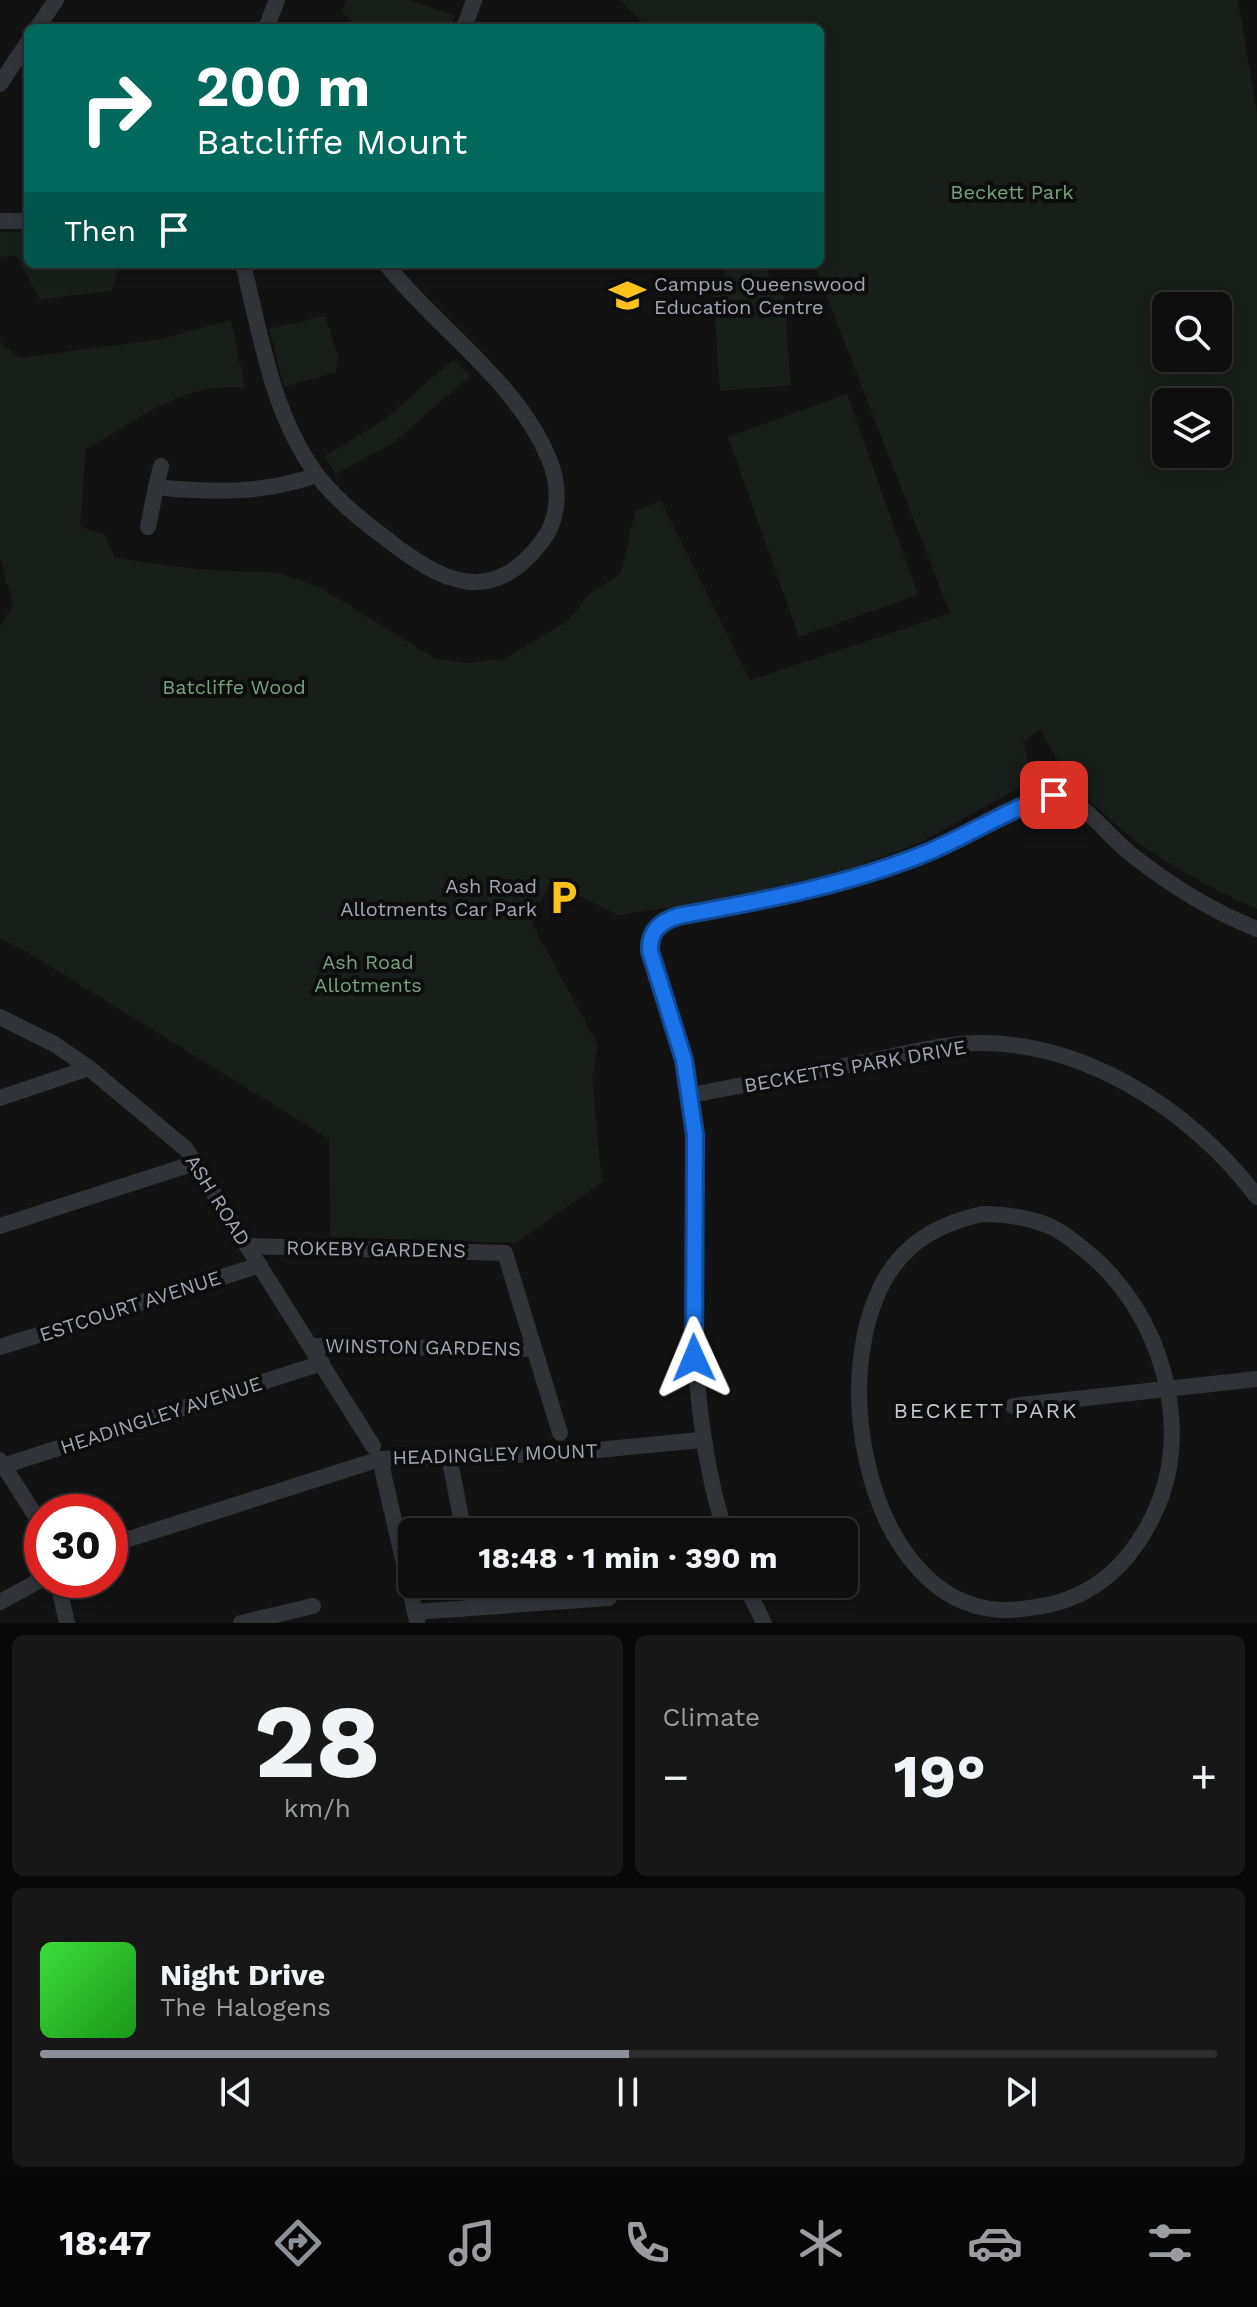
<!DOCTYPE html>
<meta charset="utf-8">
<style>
body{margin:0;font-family:"Work Sans",sans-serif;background:#171717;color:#f1f3f6;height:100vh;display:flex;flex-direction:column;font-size:30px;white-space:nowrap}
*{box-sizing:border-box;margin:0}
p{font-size:26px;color:#9b9c9e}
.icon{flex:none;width:44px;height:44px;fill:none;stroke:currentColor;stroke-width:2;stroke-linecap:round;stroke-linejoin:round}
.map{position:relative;height:1623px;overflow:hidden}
.side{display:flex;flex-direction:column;gap:12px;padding:12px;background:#080808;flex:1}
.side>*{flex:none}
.hud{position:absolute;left:24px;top:24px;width:800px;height:244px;border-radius:12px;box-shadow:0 4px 12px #0003,0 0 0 2px #2e2e2e;background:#00695c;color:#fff;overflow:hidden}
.fabs{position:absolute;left:1152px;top:292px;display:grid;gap:16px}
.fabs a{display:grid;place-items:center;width:80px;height:80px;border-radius:12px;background:#0e0e0e;box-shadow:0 4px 12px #0003,0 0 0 2px #2e2e2e;font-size:40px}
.speed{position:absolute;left:24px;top:1494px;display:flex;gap:16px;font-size:40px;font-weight:700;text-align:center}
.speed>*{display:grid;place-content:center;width:104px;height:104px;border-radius:50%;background:#0e0e0e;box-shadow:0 4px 12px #0003,0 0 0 2px #2e2e2e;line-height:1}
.speed .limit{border:12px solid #d22;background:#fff;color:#111}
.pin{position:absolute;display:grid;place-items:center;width:68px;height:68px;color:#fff;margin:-34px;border-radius:16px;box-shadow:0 4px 12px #0006}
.me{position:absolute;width:88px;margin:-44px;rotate:359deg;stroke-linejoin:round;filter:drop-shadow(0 0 6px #0008)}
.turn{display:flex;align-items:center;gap:28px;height:168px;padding:0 40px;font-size:36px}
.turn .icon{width:104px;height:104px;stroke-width:2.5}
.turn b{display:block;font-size:56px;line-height:68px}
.then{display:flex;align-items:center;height:76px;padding:0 40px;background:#0003;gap:16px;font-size:30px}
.big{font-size:60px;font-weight:700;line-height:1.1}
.side .widget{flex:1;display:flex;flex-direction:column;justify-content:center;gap:12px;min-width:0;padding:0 28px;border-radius:12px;background:#171717}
.side .dial{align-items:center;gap:0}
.dial b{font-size:104px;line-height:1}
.song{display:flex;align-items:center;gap:24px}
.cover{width:96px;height:96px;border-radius:12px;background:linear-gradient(135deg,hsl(120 70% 55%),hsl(120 70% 35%))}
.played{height:8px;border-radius:4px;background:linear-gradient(90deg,#8c9099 50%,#2e2e2e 50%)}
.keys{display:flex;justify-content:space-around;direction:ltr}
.heat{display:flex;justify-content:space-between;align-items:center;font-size:44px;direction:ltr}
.side .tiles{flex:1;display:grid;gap:12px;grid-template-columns:1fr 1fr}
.widget:last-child{grid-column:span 2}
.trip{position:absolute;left:398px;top:1518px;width:460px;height:80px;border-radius:12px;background:#0e0e0e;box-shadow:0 4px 12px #0003,0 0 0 2px #2e2e2e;font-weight:700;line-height:80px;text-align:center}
.tabs{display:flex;height:128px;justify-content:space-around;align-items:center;background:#060606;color:#9b9c9e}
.tabs .icon{width:56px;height:56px}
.tabs .active{color:#8c9099}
.tabs b{font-size:36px;color:#f1f3f6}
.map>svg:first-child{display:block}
</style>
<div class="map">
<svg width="1257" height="1623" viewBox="0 0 1257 1623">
<rect width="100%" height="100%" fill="#121213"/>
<g fill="#181e19" fill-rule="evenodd">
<polygon points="346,0 410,0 455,16 448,28 357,28 342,11"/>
<path d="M621,0H1238L1257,113V909C1172,870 1080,817 1041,729L1023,741L1032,781L920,843L821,879L727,900L618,915L550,881L532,924L598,1045L592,1078L602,1182L516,1243L330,1237L329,1139L24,950L0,939V627L13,605L0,558V342L19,358L156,340L231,320L245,388C187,380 134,421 86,450L80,526L105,535L115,558L197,569L278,573L321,588L434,658L468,663L504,659L568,621L589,595L621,573L635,511L661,501L750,680L950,613L814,264H820V28H647ZM1166,306H1218V358H1166ZM1166,402H1218V454H1166Z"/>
<polygon points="28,231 28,264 121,264 111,291 40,299 16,256 0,257 0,232"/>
<polygon points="724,264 767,264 769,279 782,278 791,385 720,391 713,289 725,289"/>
<polygon points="325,316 338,356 336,372 284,387 269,329"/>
<polygon points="453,360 470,376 393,443 336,474 325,456 384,420"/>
<polygon points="847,394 918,595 799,637 728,437"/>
</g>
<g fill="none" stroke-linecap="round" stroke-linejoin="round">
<g stroke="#323339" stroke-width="16">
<polyline points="37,28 56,0"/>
<polyline points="266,28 277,0"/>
<polyline points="464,28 474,0"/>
<polyline points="0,84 28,42"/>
<polyline points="0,221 28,221"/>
<path d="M243,264C261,336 272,414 317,475C335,499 360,519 384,537C440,581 491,610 543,540C560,517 560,485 549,459C517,381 437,329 386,264"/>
<path d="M161,466L156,487C213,493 262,494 317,475"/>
<polyline points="148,527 156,487"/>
<polyline points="0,1017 56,1045 89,1068 186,1149 373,1446"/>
<path d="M691,1095C749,1084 806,1073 864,1062C896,1056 928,1047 960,1044C1075,1034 1191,1108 1257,1197"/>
<polyline points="0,1098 89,1068"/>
<path d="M982,1214C1005,1214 1026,1217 1047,1225C1062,1231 1075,1242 1087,1252C1160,1311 1196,1427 1154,1514C1131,1562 1095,1597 1042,1606C1029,1608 1013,1611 1000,1610C857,1602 815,1330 911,1247C931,1229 956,1220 982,1214Z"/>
<polyline points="0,1226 195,1163"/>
<polyline points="247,1246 505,1253 560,1433"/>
<polyline points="312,1346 534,1349"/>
<polyline points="0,1347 260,1265"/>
<polyline points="1013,1406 1257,1379"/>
<polyline points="449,1457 464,1532"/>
<polyline points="380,1459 417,1621"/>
<polyline points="0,1460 42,1526"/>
<polyline points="0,1467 322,1363"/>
<path d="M725,1532C684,1402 695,1270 695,1135L684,1060L650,951L655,929L673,917C700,910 728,907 756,902C818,890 884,872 941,846C968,833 1036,789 1063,798C1088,806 1111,839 1132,855C1170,885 1212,911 1257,929"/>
<polyline points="110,1545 380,1459 566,1453 701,1440"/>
<polyline points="745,1584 764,1623"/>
<polyline points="59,1588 67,1623"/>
<polyline points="0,1602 42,1579"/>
<polyline points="415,1612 609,1598"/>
<polyline points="241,1623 313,1606"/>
</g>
</g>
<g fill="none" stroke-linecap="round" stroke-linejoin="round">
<defs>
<path id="route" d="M694,1358L695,1135L684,1060L650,951C649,931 660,922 678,916C762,901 847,885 926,853C970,835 1009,808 1054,795"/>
</defs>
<use href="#route" stroke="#114b97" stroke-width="20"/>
<use href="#route" stroke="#1a73e8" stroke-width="14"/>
</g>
<defs>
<symbol id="school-bare" viewBox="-9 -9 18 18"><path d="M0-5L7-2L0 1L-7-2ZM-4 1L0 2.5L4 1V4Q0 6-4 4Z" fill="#fec21f" stroke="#0d0d0e" stroke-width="2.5" paint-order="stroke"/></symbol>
<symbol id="parking-bare" viewBox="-9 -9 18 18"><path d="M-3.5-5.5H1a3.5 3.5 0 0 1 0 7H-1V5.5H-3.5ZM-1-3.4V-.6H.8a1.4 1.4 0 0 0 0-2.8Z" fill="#fec21f" stroke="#0d0d0e" stroke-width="2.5" paint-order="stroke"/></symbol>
</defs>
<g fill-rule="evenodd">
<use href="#school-bare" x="602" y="270" width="51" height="51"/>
<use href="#parking-bare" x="538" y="872" width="51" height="51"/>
</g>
<g text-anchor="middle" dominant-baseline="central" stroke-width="8" stroke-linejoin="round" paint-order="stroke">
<g font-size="20" fill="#77a27d" stroke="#0d0d0e">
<text x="1012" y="192">Beckett Park</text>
<text x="234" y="687">Batcliffe Wood</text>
<text x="368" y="962">Ash Road<tspan x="368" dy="23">Allotments</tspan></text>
</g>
<g font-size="20" fill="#a2a6b5" stroke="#0d0d0e" text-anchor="start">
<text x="654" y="284">Campus Queenswood<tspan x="654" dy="23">Education Centre</tspan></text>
<text x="537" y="886" text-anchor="end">Ash Road<tspan x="537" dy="23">Allotments Car Park</tspan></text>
</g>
<g font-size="20" fill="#a2a6b5" stroke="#0d0d0e">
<text transform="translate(855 1066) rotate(-10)">BECKETTS PARK DRIVE</text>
<text transform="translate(218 1200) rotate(58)">ASH ROAD</text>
<text transform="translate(376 1249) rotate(1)">ROKEBY GARDENS</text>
<text transform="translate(130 1306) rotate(-18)">ESTCOURT AVENUE</text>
<text transform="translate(423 1347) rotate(1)">WINSTON GARDENS</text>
<text transform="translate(161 1415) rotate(-18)">HEADINGLEY AVENUE</text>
<text transform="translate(495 1454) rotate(-2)">HEADINGLEY MOUNT</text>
</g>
<g font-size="22" letter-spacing="2" fill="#c3c6d1" stroke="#0d0d0e">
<text x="986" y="1410">BECKETT PARK</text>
</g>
</g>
</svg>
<div class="fabs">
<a><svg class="icon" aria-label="search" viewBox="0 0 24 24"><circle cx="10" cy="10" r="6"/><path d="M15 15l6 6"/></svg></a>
<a><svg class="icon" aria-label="layers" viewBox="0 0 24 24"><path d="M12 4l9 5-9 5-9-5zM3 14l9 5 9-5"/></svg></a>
</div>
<div class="speed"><div class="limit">30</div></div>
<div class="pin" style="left:1054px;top:795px;background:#d93025"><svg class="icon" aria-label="arrive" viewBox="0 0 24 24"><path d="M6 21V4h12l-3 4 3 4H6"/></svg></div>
<svg class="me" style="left:694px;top:1358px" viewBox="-20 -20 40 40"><path d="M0-17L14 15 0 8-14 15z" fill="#1a73e8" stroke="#fff" stroke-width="4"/></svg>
<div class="trip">18:48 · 1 min · 390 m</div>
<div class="hud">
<div class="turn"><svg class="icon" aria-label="right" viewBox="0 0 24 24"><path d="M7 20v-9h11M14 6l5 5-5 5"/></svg><div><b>200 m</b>Batcliffe Mount</div></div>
<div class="then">Then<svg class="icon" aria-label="arrive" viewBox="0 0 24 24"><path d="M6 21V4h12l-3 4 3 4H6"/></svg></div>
</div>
</div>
<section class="side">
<div class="tiles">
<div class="widget dial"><b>28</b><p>km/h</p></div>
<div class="widget"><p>Climate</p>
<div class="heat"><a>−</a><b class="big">19°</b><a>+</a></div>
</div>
<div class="widget">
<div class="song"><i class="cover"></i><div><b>Night Drive</b><p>The Halogens</p></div></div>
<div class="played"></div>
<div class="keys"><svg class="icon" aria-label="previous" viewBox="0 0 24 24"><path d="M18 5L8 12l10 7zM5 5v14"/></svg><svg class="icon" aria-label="pause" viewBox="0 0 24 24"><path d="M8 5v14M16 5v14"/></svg><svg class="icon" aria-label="next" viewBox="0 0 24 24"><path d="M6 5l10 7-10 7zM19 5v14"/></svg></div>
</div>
</div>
</section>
<nav class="tabs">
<b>18:47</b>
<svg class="icon active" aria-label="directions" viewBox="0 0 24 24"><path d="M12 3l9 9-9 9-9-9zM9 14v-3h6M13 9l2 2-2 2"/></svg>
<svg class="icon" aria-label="music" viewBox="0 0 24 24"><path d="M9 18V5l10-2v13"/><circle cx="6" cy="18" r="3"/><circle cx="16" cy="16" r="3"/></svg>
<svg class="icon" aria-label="phone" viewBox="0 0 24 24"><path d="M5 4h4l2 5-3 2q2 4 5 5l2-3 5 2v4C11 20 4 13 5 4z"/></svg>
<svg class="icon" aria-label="climate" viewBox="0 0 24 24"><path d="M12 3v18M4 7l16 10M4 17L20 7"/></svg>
<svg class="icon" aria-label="car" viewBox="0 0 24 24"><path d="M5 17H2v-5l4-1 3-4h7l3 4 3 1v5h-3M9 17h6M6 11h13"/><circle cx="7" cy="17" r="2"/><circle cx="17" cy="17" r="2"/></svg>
<svg class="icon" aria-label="filters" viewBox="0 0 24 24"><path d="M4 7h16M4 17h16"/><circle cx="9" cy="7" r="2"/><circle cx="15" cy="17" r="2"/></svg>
</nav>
